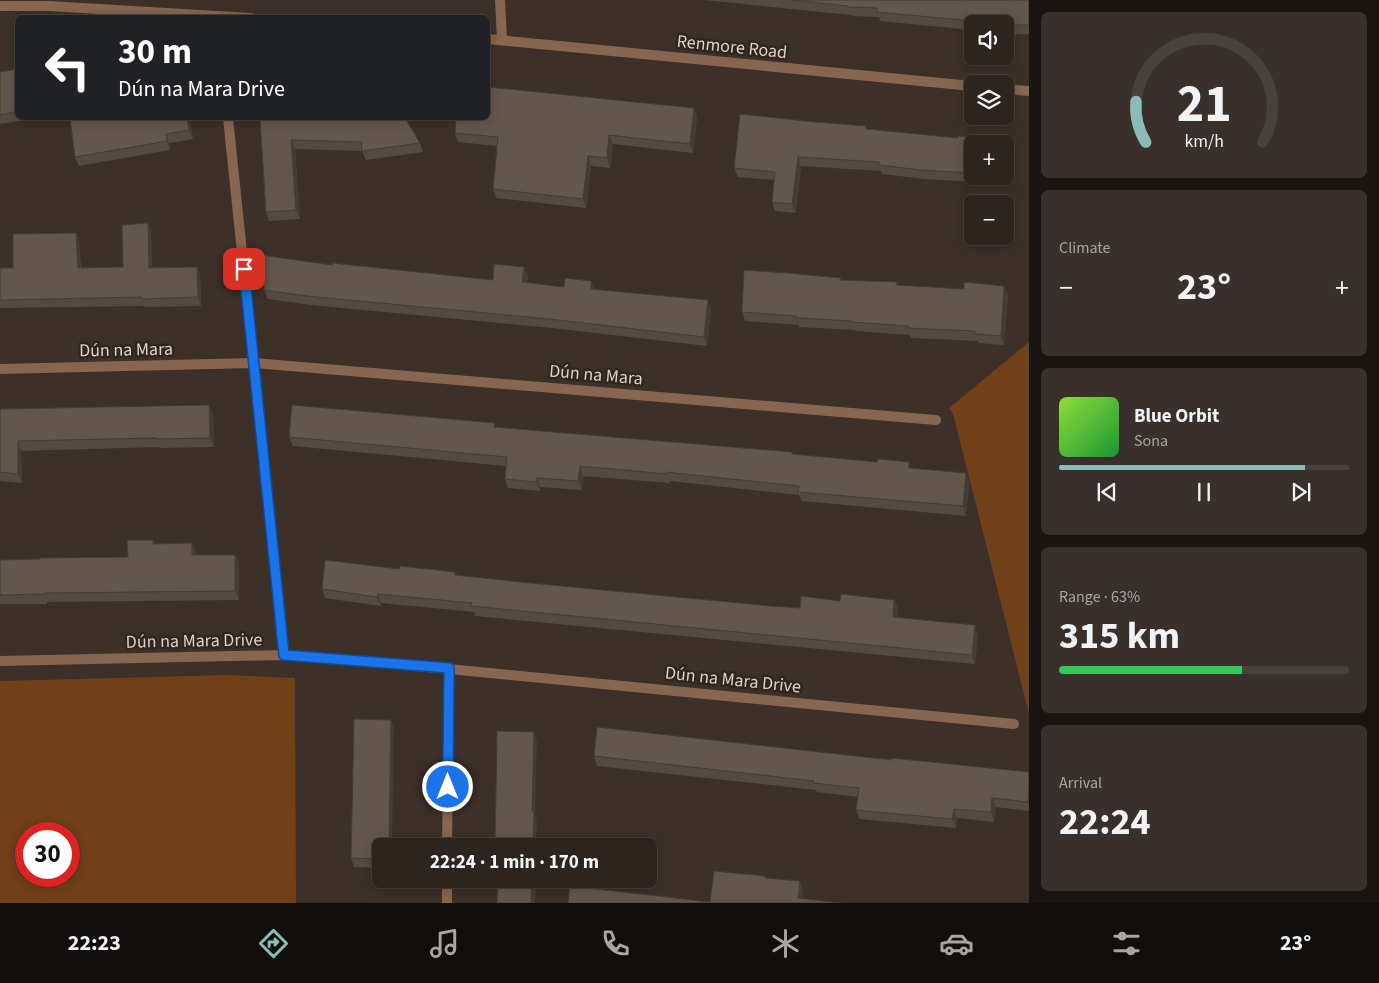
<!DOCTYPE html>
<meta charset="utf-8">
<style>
body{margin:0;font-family:"Source Sans 3",sans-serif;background:#39302b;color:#f1f3f6;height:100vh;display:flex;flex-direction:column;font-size:19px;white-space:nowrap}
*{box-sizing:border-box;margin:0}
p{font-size:16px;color:#a7a4a4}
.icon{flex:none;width:28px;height:28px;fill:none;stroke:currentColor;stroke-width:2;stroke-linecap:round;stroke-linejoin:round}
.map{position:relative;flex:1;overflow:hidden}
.details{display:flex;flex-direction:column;gap:12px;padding:12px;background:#191410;width:350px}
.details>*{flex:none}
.banner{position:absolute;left:15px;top:15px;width:475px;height:105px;border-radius:8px;box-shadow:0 2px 12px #0003,0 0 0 1px #48413c;background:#202124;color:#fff;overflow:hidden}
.buttons{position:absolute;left:964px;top:15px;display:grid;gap:10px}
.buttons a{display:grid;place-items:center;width:50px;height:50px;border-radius:8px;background:#2d241e;box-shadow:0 2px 12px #0003,0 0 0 1px #48413c;font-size:25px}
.speed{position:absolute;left:15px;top:822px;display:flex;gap:10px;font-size:25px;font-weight:700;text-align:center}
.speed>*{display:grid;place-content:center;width:65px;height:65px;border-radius:50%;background:#2d241e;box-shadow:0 2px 12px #0003,0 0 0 1px #48413c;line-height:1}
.speed .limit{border:8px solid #d22;background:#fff;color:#111}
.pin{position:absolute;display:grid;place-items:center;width:42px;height:42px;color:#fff;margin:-21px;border-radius:10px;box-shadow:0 2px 8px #0006}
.me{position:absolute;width:55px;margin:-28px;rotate:0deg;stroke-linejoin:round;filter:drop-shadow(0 0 4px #0008)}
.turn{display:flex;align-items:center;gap:18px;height:105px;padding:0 20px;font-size:22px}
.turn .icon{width:65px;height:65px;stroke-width:2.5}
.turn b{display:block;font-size:35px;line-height:42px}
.big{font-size:38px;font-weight:700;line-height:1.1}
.details .tile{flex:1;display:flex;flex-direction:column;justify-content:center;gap:8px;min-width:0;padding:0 18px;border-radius:8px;background:#39302b}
.details .dial{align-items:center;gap:0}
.dial svg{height:130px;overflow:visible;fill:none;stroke:#48413c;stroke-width:7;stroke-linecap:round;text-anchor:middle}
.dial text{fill:#f1f3f6;stroke:none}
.song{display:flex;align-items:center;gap:15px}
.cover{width:60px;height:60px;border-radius:8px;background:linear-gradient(135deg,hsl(90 70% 55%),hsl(130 70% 35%))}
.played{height:5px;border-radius:2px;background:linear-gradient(90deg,#8bbbb9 85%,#48413c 85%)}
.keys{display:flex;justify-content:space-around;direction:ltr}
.heat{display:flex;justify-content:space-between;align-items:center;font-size:28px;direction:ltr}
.charge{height:8px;border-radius:4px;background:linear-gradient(90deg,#34c759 63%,#48413c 0)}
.trip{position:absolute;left:372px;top:838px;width:285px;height:50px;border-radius:8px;background:#2d241e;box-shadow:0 2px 12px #0003,0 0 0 1px #48413c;font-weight:700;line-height:50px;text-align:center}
.menu{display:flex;height:80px;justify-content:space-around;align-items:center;background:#120e0c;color:#a7a4a4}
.menu .icon{width:35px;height:35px}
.menu .current{color:#8bbbb9}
.menu b{font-size:22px;color:#f1f3f6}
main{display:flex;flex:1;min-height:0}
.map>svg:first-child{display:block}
</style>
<main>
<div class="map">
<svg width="1029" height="903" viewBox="0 0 1029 903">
<rect width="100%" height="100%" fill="#3c3028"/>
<g fill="#713f18" fill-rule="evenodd">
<polygon points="1029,342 1029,714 953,414 949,408"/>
<path d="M228,675L295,678L296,903H0V681ZM26,834H69V876H26Z"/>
</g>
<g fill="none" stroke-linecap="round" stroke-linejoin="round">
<g stroke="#87654f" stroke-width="10">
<polyline points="500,0 502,40"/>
<polyline points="0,6 48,6 251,18"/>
<polyline points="488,39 972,86"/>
<polyline points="1005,89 1029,91"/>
<polyline points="228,118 284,655"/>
<polyline points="0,369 253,363 936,420"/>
<polyline points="0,661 284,655 449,669 1014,724"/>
<polyline points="447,846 449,669"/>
<polyline points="447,903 447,879"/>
</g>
</g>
<g fill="#554a42" fill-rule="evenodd">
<polygon points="704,0 1029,0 1029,34 1005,35 1005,24 972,24 972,30 880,21 879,17 852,16 851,15"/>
<polygon points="18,69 18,118 38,118 0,124 0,72"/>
<polygon points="694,108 697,117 693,153 613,144 610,168 591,166 586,208 496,198 493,189 497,146 458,142 455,133"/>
<polygon points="189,118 193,139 169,143 170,150 79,166 75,157"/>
<polygon points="260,120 420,143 423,152 366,160 362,151 295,149 300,219 269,221 266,212"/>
<path d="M867,129L958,138L1010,140L1014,149L1011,184L924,179L882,174L881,171L801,166L796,213L775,211L772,202L774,180L738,177L734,168ZM972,144H1005V176H972Z"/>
<polygon points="148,223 151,232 152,267 197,267 200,275 201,306 145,307 145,306 0,308 0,268 13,268 76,233 79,242 81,268 123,267"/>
<polygon points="332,265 493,280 524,267 528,276 527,283 564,287 591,281 594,289 711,309 707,346 552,328 311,305 268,299 264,290"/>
<polygon points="841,278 841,280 897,282 898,285 1008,295 1004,345 978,343 978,341 911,338 910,335 855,331 855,330 799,327 799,325 745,321 742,312"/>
<polygon points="209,405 213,415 214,447 160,448 159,447 21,451 22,483 0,481 0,409"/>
<polygon points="496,427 793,454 912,468 966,473 969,482 966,516 802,501 799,495 734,488 670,481 670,483 583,476 582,490 540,487 540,491 508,488 505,479 506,466 293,446 289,437"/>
<polygon points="153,540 155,544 196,552 196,555 235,555 239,564 239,600 47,602 47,604 0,604 0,560 128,557"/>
<polygon points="399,569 455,572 457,575 530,583 771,606 800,608 840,601 894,600 898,609 897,617 978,634 975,664 475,616 474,612 381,603 381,606 325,598 322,589"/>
<polygon points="391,720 394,729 381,846 381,868 354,867 351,858"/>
<polygon points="846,755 1029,772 1029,811 996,807 994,822 957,818 956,828 860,819 856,810 858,797 817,792 816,790 597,766 594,756"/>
</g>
<g fill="#453c36">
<polygon points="694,108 697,117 693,153 690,144"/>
<polygon points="187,118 189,118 193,139 189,130"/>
<polygon points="166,134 169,143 170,150 167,141"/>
<polygon points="609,135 613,144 610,168 607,158"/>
<polygon points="291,140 295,149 300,219 296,210"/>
<polygon points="1010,140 1014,149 1011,184 1007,175"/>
<polygon points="588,156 591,166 586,208 583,199"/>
<polygon points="798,157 801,166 796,213 792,204"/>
<polygon points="148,223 151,232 152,276 149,268"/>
<polygon points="76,233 79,242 81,277 78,268"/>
<polygon points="197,267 200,275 201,306 198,297"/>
<polygon points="524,267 528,276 526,291 522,282"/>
<polygon points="591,281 595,290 591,289"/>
<polygon points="1004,286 1008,295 1004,345 1001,336"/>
<polygon points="708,300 711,309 707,346 704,337"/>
<polygon points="209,405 213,415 214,447 210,438"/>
<polygon points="18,441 21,451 22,483 18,474"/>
<polygon points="580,466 583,476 582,490 578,481"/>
<polygon points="966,473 969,482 966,516 963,506"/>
<polygon points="537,478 540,487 540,491 536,482"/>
<polygon points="192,543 196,552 196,565 192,555"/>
<polygon points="235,555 239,564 239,600 235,591"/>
<polygon points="378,594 381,603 381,606 377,597"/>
<polygon points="894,600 898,609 896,626 893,617"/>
<polygon points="975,625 978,634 975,664 972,655"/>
<polygon points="391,720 394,729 392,846 389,846"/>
<polygon points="534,732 537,741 535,815 537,820 536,846 533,846 532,811"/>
<polygon points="1029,787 1029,805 1028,802"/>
<polygon points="992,798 996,807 994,822 991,812"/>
<polygon points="954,809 957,818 956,828 952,819"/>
<polygon points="532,879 536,879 535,903 531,903"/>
<polygon points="800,881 803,890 802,903 798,898"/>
</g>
<g fill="#63564d" stroke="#453c36">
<polygon points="792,0 1029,0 1029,25 1005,25 1005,24 995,24 995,23 877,12 877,8 848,7 848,6"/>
<polygon points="18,69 18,111 0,115 0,72"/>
<polygon points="488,87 694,108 690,144 609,135 607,158 588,156 583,199 493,189 498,137 455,133 456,118 488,118"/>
<polygon points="740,114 815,122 866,126 866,129 958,138 958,136 1010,140 1007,175 1005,175 1005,144 972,144 972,173 921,170 879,165 879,162 798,157 792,204 772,202 775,172 734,168"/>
<polygon points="70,118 187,118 189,130 166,134 167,141 75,157"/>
<polygon points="260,118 405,118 420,143 362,151 361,142 291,140 296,210 266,212"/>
<polygon points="148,223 149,268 197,267 198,297 142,299 142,297 0,300 0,268 13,268 13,234 76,233 78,268 123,267 122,225"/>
<polygon points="261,255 332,265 332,263 493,280 494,264 524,267 522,282 564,287 565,278 591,281 591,289 708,300 704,337 549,319 307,296 264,290"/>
<polygon points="744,270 787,273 841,278 840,280 897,282 896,285 931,287 964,289 964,282 1004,286 1001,336 975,334 975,331 908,328 908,326 852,322 852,321 796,318 796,316 742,312"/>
<polygon points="209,405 210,438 157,439 156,438 18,441 18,474 0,472 0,409"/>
<polygon points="292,405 495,423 494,427 792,452 792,454 877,462 878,459 909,462 909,468 966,473 963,506 798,492 799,486 731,479 666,472 667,474 580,466 578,481 537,478 536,482 505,479 507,457 289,437"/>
<polygon points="127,540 153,540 153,544 192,543 192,555 235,555 235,591 44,593 44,594 0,595 0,560 40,559 40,558 128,557"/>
<polygon points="325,560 399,569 400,566 455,572 455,575 530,583 771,606 800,608 801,596 840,601 841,594 894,600 893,617 975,625 972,655 471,606 472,603 378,594 377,597 322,589"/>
<polygon points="354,719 391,720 389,846 381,846 381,859 351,858"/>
<polygon points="597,727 846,755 892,760 892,758 1029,772 1029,787 1028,802 992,798 991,812 954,809 952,819 856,810 859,788 813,783 814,781 594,756"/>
<polygon points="497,731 534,732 532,811 534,811 533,846 495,846"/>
<polygon points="714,871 765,876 765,878 800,881 798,898 841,903 568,903 570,886 710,902"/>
<polygon points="498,879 532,879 531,903 497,903"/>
</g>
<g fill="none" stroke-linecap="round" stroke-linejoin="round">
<defs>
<polyline id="route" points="244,269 284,655 449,668 448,787"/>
</defs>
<use href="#route" stroke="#114b97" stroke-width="12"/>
<use href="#route" stroke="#1a73e8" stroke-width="9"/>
</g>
<g text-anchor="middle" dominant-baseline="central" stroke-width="5" stroke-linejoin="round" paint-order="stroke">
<g font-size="18" fill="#dad2cd" stroke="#31261e">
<text transform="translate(732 47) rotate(6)">Renmore Road</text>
<text transform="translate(126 350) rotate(-1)">Dún na Mara</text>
<text transform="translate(596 375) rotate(5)">Dún na Mara</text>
<text transform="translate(194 641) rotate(-1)">Dún na Mara Drive</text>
<text transform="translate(733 680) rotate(6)">Dún na Mara Drive</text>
</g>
</g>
</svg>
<div class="buttons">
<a><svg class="icon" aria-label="sound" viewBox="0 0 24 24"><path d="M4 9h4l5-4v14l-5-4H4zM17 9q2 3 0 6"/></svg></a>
<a><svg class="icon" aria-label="layers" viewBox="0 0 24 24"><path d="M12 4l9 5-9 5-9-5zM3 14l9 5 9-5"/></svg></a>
<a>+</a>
<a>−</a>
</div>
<div class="speed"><div class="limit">30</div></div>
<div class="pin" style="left:244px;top:269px;background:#d93025"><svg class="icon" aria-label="arrive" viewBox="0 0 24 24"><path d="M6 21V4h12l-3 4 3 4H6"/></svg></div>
<svg class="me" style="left:448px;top:787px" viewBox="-20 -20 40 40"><circle r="17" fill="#1a73e8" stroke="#fff" stroke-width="3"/><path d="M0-11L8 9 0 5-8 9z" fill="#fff"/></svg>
<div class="trip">22:24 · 1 min · 170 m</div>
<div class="banner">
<div class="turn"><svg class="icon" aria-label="left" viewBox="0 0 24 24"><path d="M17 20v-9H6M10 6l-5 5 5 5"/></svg><div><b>30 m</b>Dún na Mara Drive</div></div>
</div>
</div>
<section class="details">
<div class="tile dial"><svg viewBox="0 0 100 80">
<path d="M14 69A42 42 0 1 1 86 69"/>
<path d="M14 69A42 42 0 0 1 8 44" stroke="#8bbbb9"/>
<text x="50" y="56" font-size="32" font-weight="700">21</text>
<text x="50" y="72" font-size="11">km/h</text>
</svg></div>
<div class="tile"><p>Climate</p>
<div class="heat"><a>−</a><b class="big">23°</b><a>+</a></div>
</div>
<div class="tile">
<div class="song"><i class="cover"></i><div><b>Blue Orbit</b><p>Sona</p></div></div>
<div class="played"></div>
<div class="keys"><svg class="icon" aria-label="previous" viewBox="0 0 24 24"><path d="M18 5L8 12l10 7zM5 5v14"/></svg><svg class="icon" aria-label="pause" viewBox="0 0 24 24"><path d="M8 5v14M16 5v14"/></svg><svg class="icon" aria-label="next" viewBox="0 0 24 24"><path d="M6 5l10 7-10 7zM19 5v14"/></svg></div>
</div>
<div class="tile"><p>Range · 63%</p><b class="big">315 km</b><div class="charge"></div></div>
<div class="tile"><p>Arrival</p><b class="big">22:24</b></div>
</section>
</main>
<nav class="menu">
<b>22:23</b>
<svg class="icon current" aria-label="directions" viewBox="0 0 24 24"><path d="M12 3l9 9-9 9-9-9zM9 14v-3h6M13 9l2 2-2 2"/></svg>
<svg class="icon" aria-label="music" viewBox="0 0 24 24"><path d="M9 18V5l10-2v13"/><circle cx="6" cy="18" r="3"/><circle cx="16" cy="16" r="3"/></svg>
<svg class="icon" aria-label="phone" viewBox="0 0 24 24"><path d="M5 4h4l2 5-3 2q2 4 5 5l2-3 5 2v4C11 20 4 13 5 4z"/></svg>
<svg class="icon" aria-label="climate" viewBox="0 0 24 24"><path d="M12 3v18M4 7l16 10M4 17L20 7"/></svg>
<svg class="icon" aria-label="car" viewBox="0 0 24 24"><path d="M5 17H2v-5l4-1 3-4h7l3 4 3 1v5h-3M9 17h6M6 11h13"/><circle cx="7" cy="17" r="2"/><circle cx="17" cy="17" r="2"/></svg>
<svg class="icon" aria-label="filters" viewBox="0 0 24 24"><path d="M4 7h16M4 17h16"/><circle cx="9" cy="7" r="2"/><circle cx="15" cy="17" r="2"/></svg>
<b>23°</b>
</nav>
